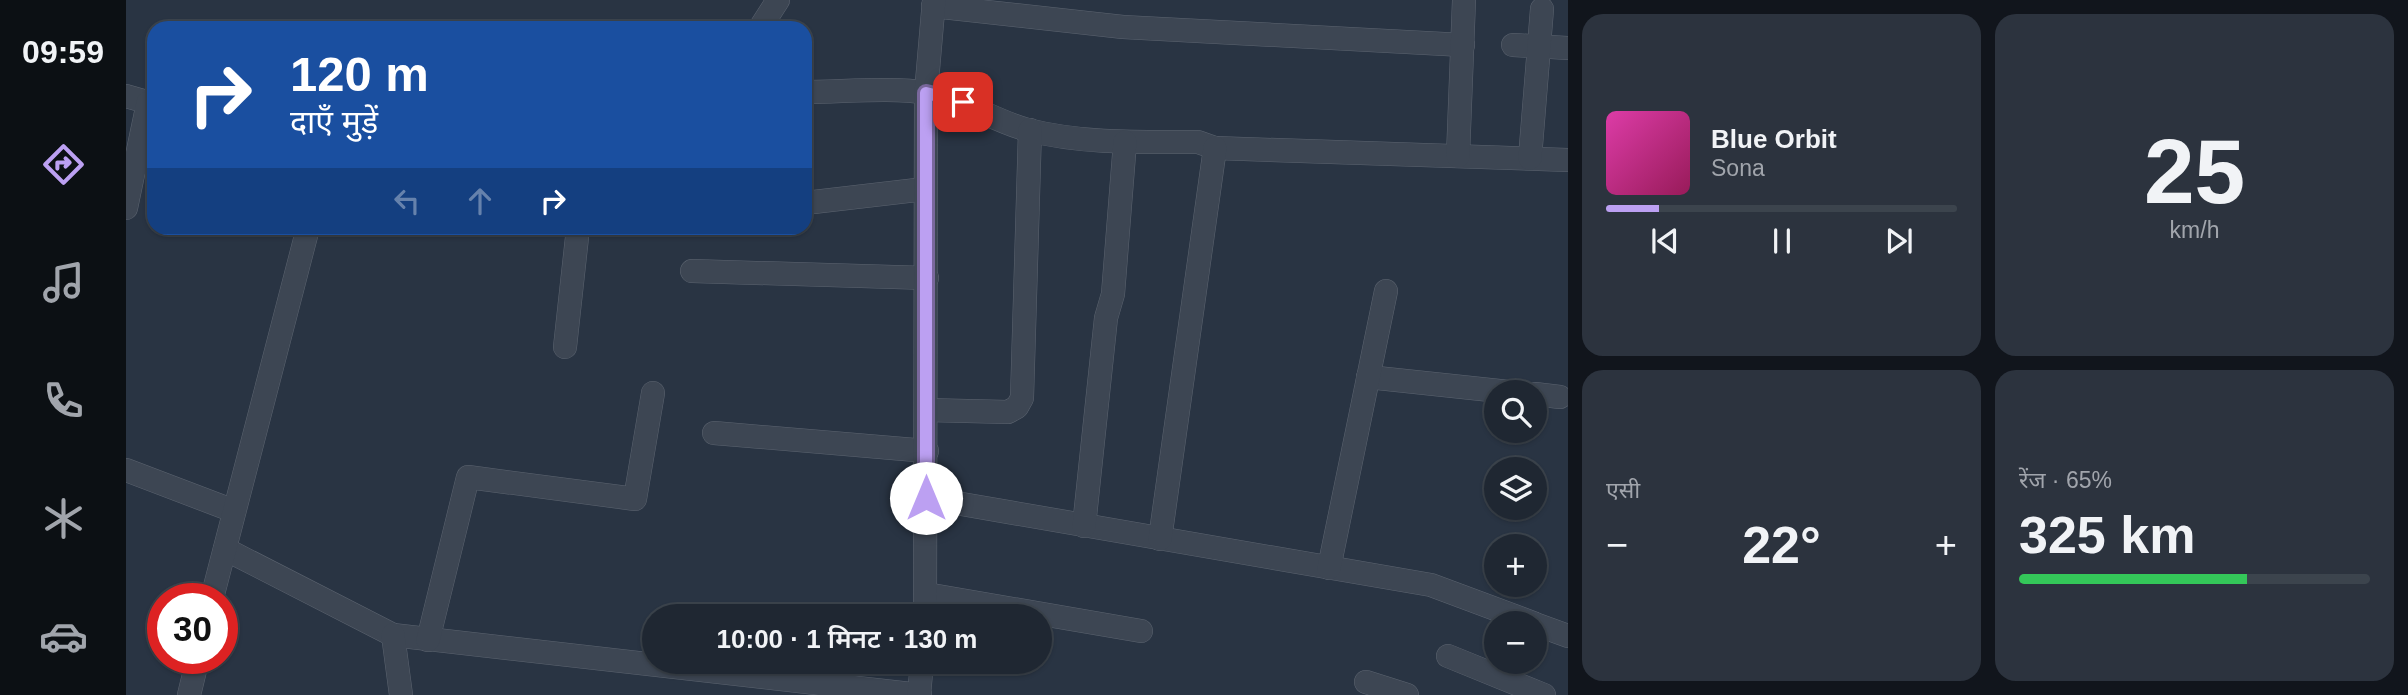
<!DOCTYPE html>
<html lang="hi">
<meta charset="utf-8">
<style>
body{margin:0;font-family:Helvetica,"Noto Sans Devanagari",sans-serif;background:#2c333e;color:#f1f3f6;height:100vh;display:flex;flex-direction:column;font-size:26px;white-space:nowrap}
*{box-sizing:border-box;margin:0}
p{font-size:23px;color:#a1a5ac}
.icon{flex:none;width:38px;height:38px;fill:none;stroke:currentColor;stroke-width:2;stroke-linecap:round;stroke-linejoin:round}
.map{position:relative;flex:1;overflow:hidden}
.panel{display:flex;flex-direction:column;gap:14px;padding:14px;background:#11151c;width:840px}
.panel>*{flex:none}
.guide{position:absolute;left:21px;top:21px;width:665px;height:214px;border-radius:21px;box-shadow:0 2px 5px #0004,0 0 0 2px #3c444d;background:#1a4fa0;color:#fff;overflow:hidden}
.controls{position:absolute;left:1358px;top:380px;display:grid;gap:14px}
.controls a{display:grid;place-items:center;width:63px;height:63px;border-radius:50%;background:#1f2732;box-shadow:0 2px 5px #0004,0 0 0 2px #3c444d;font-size:35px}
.speed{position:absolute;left:21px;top:583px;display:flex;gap:14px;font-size:35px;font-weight:700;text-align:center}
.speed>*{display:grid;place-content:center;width:91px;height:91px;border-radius:50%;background:#1f2732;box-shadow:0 2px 5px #0004,0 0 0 2px #3c444d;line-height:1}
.speed .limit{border:10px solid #d22;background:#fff;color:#111}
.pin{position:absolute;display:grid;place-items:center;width:60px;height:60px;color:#fff;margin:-30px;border-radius:14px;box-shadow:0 4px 10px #0006}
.me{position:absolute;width:77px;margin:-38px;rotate:0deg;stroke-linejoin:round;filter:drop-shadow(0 0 5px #0008)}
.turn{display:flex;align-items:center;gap:24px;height:147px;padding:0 28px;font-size:32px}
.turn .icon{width:91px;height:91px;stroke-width:2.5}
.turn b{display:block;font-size:49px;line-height:60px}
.lanes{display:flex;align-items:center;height:66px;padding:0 28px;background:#0003;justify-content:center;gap:35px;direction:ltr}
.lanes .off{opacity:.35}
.big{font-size:52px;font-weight:600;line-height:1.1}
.panel .widget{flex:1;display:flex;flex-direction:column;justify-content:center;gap:10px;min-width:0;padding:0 24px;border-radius:21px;background:#2c333e}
.panel .dial{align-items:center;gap:0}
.dial b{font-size:91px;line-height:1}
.song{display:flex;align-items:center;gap:21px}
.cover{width:84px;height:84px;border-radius:10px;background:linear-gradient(135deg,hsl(320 70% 55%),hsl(330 70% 35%))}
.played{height:7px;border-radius:4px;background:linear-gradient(90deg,#bca0f2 15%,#3c444d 15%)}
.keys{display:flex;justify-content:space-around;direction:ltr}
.heat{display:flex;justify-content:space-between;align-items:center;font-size:38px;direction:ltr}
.charge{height:10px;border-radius:5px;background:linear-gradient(90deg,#34c759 65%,#3c444d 0)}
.panel .tiles{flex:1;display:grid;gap:14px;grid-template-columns:repeat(2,1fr)}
.trip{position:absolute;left:516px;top:604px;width:410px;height:70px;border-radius:35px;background:#1f2732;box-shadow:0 2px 5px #0004,0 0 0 2px #3c444d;font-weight:600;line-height:70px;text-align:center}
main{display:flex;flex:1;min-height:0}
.menu{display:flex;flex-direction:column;width:126px;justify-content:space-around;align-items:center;background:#0c1014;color:#a1a5ac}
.menu .icon{width:49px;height:49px}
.menu .on{color:#bca0f2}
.menu b{font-size:32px;color:#f1f3f6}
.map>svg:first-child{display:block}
</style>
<main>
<nav class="menu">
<b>09:59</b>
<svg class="icon on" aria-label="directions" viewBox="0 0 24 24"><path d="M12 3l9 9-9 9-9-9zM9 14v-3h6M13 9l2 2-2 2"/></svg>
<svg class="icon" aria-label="music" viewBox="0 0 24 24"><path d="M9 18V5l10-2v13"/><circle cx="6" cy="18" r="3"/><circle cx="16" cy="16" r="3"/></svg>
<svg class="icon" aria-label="phone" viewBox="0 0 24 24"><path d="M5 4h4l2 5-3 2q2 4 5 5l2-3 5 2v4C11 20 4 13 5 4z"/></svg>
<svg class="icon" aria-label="climate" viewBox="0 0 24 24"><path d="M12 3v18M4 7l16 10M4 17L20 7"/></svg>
<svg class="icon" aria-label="car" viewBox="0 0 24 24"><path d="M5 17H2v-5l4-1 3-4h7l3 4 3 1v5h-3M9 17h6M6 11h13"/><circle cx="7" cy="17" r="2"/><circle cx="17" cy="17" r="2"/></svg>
</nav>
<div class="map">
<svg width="1442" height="695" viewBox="0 0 1442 695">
<rect width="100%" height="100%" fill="#293443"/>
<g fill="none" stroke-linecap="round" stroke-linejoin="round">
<defs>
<g id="street">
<polyline points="807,6 997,27 1337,45"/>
<polyline points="634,28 652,0"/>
<polyline points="1387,45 1442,48"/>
<path d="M679,92C717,92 765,87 802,93C838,99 867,121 902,130C957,144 1016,142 1072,142L1089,148L1442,160"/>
<polyline points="0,96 28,104"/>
<polyline points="1332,156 1338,0"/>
<polyline points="1404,158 1416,9"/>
<polyline points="679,203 799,189"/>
<polyline points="0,208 22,103"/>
<polyline points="566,271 801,278"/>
<polyline points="439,347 452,228"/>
<polyline points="1242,377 1383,392"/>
<polyline points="1409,394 1434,397"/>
<polyline points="800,410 882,412 891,407 896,398 904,130"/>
<polyline points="588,433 801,451"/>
<polyline points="0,470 108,511"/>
<polyline points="801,498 1305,585 1407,623"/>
<polyline points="958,526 980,318 987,294 999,142"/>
<polyline points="1034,539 1089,148"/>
<polyline points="99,549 267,635 794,695"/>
<polyline points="1203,568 1260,291"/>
<polyline points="800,594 1015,631"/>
<polyline points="86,598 182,228"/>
<polyline points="799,616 800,93 808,0"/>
<polyline points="1409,624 1442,636"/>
<polyline points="267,635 275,695"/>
<polyline points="302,640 342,477 509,499 527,393"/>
<polyline points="1322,656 1418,695"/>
<polyline points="1240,682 1281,695"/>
<polyline points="63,695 72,658"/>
<polyline points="793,695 796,662"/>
</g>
</defs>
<use href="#street" stroke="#5c6470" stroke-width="24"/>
<use href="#street" stroke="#3d4653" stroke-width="23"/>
</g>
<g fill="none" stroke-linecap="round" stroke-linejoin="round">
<defs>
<polyline id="route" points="800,498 800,93 837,102"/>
</defs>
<use href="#route" stroke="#7a689d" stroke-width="18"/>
<use href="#route" stroke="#bca0f2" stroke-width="12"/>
</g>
</svg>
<div class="controls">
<a><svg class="icon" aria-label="search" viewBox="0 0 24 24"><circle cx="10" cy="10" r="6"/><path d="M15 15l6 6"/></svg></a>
<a><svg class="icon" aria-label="layers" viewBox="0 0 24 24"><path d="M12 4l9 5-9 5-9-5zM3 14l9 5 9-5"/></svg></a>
<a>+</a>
<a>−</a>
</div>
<div class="speed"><div class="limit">30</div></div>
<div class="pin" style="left:837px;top:102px;background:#d93025"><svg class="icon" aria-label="arrive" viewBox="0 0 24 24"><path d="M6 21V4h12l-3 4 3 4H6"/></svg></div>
<svg class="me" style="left:800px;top:498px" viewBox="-20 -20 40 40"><circle r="19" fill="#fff"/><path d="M0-13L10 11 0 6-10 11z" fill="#bca0f2"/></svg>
<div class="trip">10:00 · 1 मिनट · 130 m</div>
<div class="guide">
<div class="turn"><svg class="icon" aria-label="right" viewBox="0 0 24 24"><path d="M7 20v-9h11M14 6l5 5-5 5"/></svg><div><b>120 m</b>दाएँ मुड़ें</div></div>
<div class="lanes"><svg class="icon off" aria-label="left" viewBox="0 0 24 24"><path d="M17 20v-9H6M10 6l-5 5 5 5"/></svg><svg class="icon off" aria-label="ahead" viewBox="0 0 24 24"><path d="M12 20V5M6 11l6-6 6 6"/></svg><svg class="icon" aria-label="right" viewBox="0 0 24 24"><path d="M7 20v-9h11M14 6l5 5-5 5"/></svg></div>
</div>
</div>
<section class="panel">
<div class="tiles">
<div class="widget">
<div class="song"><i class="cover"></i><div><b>Blue Orbit</b><p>Sona</p></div></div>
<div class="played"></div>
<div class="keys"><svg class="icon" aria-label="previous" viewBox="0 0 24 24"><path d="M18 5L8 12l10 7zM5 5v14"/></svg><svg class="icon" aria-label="pause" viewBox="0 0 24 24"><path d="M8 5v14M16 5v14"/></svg><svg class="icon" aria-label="next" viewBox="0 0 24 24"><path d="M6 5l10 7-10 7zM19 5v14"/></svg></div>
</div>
<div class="widget dial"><b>25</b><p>km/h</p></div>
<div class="widget"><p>एसी</p>
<div class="heat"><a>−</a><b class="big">22°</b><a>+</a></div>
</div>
<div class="widget"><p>रेंज · 65%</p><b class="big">325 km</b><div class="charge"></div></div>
</div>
</section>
</main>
